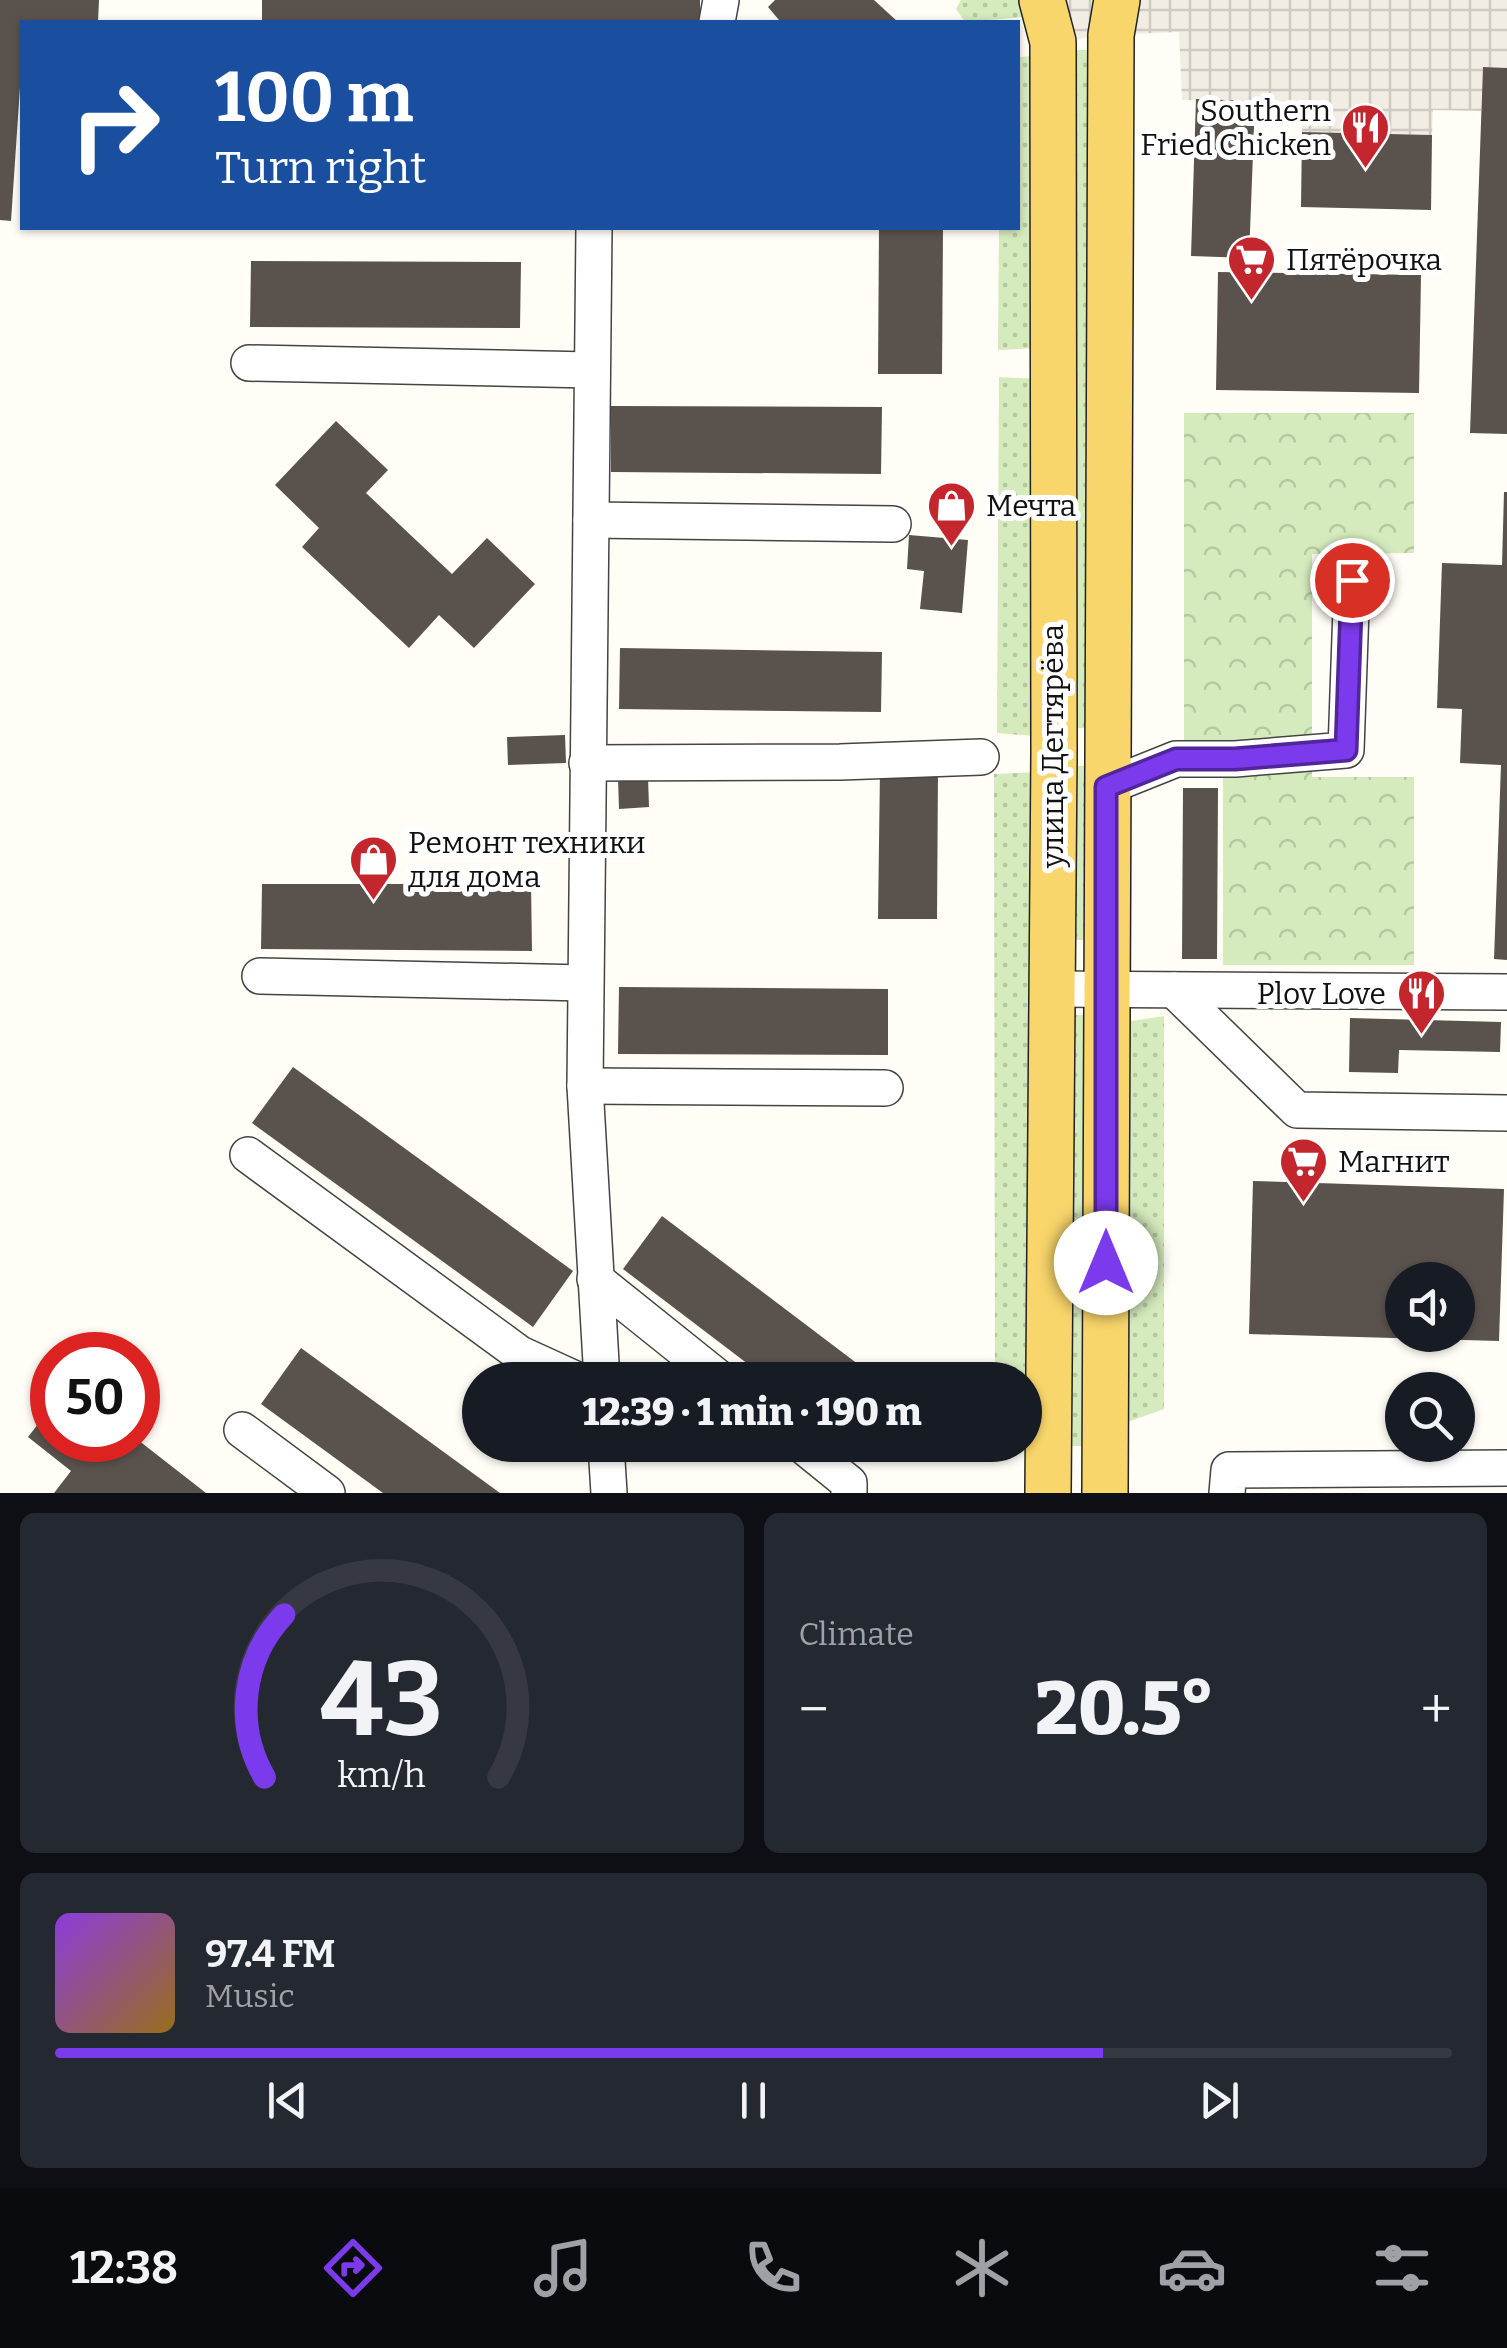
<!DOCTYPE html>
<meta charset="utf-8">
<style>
body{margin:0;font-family:Bitter,serif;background:#242831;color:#f1f3f6;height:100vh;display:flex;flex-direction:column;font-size:38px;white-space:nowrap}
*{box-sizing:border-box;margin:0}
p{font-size:32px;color:#9ea1a6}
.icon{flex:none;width:55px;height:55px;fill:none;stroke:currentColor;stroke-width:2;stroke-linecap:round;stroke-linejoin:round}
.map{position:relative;height:1493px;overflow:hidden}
.side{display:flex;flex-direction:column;gap:20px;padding:20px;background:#0d0f14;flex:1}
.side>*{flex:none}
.banner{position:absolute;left:20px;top:20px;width:1000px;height:210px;border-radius:0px;box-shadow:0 2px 8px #0004;background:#1a4fa0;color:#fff;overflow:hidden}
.controls{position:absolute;left:1385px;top:1262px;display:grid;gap:20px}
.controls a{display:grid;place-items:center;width:90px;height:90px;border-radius:50%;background:#171b24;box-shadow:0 2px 8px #0004;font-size:50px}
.speed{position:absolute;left:30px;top:1332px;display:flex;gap:20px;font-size:50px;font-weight:700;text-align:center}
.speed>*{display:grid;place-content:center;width:130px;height:130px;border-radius:50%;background:#171b24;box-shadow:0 2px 8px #0004;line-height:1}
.speed .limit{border:15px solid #d22;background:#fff;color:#111}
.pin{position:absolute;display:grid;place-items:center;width:85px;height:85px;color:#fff;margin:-42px;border:5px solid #fff;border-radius:50%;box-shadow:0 2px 10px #0007}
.me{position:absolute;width:110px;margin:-55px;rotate:0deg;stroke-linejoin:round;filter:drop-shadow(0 0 8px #0008)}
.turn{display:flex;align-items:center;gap:35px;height:210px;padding:0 30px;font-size:45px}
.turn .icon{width:130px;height:130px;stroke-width:2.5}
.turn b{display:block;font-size:70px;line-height:85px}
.big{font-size:75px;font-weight:800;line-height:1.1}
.side .widget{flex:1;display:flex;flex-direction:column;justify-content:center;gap:15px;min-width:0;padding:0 35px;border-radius:15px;background:#242831}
.side .dial{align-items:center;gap:0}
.dial svg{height:260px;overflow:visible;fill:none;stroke:#363941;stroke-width:7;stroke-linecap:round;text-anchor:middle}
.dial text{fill:#f1f3f6;stroke:none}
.song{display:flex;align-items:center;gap:30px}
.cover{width:120px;height:120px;border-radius:15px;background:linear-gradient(135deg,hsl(270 70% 55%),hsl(40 70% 35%))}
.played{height:10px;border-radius:5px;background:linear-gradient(90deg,#7c3aed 75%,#363941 75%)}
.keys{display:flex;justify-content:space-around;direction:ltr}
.heat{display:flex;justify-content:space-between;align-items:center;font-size:55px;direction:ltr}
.side .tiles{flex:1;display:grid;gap:20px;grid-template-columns:1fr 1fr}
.widget:last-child{grid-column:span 2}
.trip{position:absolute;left:462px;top:1362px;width:580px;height:100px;border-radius:50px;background:#171b24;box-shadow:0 2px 8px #0004;font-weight:800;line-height:100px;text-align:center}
.tab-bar{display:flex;height:160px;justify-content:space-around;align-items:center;background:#090b0e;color:#9ea1a6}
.tab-bar .icon{width:70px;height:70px}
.tab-bar .selected{color:#7c3aed}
.tab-bar b{font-size:45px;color:#f1f3f6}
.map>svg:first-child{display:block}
</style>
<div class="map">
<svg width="1507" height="1493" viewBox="0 0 1507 1493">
<defs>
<pattern id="grass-dots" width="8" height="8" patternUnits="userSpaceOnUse" patternTransform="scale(2.5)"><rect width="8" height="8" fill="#d5ebbd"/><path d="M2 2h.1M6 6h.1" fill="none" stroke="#b6c8a1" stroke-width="1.8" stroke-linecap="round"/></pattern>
<pattern id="park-crowns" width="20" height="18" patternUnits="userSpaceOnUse" patternTransform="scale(2.5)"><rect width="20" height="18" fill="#d5ebbd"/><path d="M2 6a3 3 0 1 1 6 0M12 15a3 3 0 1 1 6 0" fill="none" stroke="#b6c8a1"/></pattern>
<pattern id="plaza-grid" width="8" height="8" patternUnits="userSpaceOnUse" patternTransform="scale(2.5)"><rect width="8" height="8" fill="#f1ede2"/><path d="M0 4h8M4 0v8" fill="none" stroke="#cecac1"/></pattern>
</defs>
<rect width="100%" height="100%" fill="#fffdf5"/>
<g fill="url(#grass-dots)">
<polygon points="961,0 1026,0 1034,16 965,22 956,9"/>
<polygon points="1072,50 1089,50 1087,728 1070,728"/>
<polygon points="1037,56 1039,348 998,350 999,228 1018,228 1018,57"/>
<polygon points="999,377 1039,379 1035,736 997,733"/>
<polygon points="1070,766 1087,766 1086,940 1069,940"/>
<polygon points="1038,772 1032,1451 996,1451 996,1445 1025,1445 1025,1380 995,1380 994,774"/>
<polygon points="1069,1015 1086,1015 1085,1446 1067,1446"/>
<polygon points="1164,1016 1164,1409 1125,1423 1125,1022"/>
</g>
<polygon fill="url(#park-crowns)" points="1184,413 1414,413 1414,553 1312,554 1312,777 1414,777 1414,965 1223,965 1223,750 1184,749"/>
<polygon fill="url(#plaza-grid)" points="1026,0 1507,0 1507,68 1483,67 1481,111 1433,110 1432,135 1302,132 1302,102 1182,100 1179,32 1111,35 1053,42"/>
<g fill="#5a524d" fill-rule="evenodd">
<polygon points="0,0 99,0 98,22 22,22 22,87 20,87 11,221 0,220"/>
<rect x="262" y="0" width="438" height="22"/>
<polygon points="775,0 874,0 898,22 777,22 779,20 768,7"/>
<polygon points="1483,67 1507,68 1507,434 1470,433"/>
<polygon points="1196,99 1255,101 1249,258 1191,256"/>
<polygon points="1302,132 1432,135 1431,210 1301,207"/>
<polygon points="879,228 943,228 942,374 878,374"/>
<polygon points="251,261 521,262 520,328 250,327"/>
<polygon points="1218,272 1421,275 1419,393 1216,390"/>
<polygon points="611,406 882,407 881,474 611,472"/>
<polygon points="336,421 388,470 366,493 452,574 487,538 535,584 474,648 439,615 409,648 302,547 319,528 275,485"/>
<polygon points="1504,492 1507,492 1507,960 1494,959 1501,765 1460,763 1462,709 1437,708 1442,563 1502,565"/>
<polygon points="909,535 968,540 962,613 920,609 924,571 907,569"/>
<polygon points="620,648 882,652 881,712 619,709"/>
<polygon points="565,735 566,763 508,765 507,737"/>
<polygon points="880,769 938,770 937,919 878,919"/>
<polygon points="648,777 649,807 619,809 618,778"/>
<polygon points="1183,788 1218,788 1217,959 1182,959"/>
<polygon points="262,884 531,884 532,951 261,949"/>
<polygon points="619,987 888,989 888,1055 618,1054"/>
<polygon points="1350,1018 1501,1022 1500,1052 1399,1050 1398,1073 1349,1072"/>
<polygon points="293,1067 573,1271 533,1327 252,1123"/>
<path d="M1253,1181L1504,1189L1499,1341L1249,1334ZM1402,1280H1458V1335H1402Z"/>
<polygon points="662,1216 879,1380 769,1380 623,1269"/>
<polygon points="301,1348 500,1493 383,1493 261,1404"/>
<polygon points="52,1406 52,1440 138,1440 206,1493 54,1493 71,1471 28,1437"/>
</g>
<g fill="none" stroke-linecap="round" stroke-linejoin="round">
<defs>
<g id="minor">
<polyline points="717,22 721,0"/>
<polyline points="594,228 585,1086 602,1380"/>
<polyline points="249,363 591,370"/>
<polyline points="591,520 893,524"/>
<polyline points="587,763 840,762 981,757"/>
<polyline points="1106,787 1176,759 1235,759 1346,750 1352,580"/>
<polyline points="260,976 584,983"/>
<polyline points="1052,989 1507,992"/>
<polyline points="1174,990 1297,1110 1507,1113"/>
<polyline points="585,1086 885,1088"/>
<polyline points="248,1155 520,1354 577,1380"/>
<polyline points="595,1279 721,1380"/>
<polyline points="242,1430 327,1493"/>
<polyline points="606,1445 609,1493"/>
<polyline points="802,1445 849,1483 849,1493"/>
<polyline points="1227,1493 1229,1470 1507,1468"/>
</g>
<g id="major">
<polyline points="1042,0 1053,42 1054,754 1048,1493"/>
<polyline points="1105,1493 1111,35 1117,0"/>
</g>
</defs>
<use href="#minor" stroke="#444" stroke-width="38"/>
<use href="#major" stroke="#222" stroke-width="48"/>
<use href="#minor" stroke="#fff" stroke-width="35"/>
<use href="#major" stroke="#f9d66b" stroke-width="45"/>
</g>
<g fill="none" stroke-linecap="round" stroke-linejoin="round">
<defs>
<polyline id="route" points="1106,1263 1106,787 1176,759 1235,759 1346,750 1352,580"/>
</defs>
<use href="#route" stroke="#51269a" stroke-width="25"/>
<use href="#route" stroke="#7c3aed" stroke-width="18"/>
</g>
<defs>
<symbol id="restaurant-pin" viewBox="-11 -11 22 30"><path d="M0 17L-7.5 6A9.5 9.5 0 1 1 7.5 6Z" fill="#c4262e" stroke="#fff"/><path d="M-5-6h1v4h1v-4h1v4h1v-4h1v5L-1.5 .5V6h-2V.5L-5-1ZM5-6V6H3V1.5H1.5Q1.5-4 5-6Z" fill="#fff"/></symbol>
<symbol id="supermarket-pin" viewBox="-11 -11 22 30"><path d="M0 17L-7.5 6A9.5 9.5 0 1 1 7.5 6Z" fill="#c4262e" stroke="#fff"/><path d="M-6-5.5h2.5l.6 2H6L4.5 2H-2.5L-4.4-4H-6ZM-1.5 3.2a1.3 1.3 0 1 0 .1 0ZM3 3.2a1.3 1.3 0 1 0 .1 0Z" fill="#fff"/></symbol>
<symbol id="shop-pin" viewBox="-11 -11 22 30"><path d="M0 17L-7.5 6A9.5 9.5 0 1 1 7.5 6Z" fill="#c4262e" stroke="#fff"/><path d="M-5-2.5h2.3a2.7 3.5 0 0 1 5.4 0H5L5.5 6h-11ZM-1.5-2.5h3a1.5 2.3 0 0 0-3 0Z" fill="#fff"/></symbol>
</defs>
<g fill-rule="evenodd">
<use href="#restaurant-pin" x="1338" y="100" width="55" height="75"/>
<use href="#supermarket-pin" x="1224" y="232" width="55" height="75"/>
<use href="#shop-pin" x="924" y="478" width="55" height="75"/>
<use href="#shop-pin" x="346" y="832" width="55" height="75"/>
<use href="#restaurant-pin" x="1394" y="966" width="55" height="75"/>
<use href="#supermarket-pin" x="1276" y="1134" width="55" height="75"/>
</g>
<g text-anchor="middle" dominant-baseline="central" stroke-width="10" stroke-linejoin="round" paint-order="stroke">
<g font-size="30" fill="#111" stroke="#fff" text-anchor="start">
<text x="1331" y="111" text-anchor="end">Southern<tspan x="1331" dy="34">Fried Chicken</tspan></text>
<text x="1286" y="260">Пятёрочка</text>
<text x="986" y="506">Мечта</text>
<text x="408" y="843">Ремонт техники<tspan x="408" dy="34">для дома</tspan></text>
<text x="1386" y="994" text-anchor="end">Plov Love</text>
<text x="1338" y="1162">Магнит</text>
</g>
<g font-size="30" fill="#111" stroke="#fff">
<text transform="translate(1053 746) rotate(-90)">улица Дегтярёва</text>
</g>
</g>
</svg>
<div class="controls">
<a><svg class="icon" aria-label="sound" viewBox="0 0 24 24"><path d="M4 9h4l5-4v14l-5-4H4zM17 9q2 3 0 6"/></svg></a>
<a><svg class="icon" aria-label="search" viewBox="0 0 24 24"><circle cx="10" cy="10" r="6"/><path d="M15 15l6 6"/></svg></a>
</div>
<div class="speed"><div class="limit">50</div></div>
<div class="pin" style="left:1352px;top:580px;background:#d93025"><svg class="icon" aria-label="arrive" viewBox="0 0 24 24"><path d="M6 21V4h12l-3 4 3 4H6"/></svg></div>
<svg class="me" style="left:1106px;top:1263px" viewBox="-20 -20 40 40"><circle r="19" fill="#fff"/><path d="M0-13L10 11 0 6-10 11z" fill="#7c3aed"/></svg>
<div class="trip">12:39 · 1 min · 190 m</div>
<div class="banner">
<div class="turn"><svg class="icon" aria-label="right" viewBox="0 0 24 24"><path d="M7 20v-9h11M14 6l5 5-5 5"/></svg><div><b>100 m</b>Turn right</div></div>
</div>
</div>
<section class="side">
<div class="tiles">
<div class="widget dial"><svg viewBox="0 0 100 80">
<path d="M14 69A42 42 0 1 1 86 69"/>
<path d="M14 69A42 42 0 0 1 20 19" stroke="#7c3aed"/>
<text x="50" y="56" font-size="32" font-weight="700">43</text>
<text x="50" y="72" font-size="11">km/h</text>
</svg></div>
<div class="widget"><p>Climate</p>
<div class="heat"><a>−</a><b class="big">20.5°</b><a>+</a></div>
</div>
<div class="widget">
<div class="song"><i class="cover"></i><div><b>97.4 FM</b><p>Music</p></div></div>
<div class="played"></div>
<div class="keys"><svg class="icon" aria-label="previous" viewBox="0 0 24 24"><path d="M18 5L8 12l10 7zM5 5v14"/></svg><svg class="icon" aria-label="pause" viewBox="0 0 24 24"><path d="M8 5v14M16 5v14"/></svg><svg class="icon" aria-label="next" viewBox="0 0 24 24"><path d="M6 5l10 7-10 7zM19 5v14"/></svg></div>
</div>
</div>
</section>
<nav class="tab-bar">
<b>12:38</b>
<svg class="icon selected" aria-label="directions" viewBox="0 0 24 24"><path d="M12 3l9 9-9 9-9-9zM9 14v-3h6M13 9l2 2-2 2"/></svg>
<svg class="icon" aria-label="music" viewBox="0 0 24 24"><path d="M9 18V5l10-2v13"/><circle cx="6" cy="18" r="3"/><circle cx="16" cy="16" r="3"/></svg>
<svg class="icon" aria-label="phone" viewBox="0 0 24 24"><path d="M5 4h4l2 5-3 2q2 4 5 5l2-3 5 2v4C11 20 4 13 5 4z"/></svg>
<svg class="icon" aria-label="climate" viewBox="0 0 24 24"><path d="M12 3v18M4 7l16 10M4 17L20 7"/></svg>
<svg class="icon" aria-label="car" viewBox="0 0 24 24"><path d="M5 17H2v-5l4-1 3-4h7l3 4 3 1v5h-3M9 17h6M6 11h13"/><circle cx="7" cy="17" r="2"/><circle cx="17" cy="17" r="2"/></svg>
<svg class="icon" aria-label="filters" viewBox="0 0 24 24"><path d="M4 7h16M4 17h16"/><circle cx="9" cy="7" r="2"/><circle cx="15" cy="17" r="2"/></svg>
</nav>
